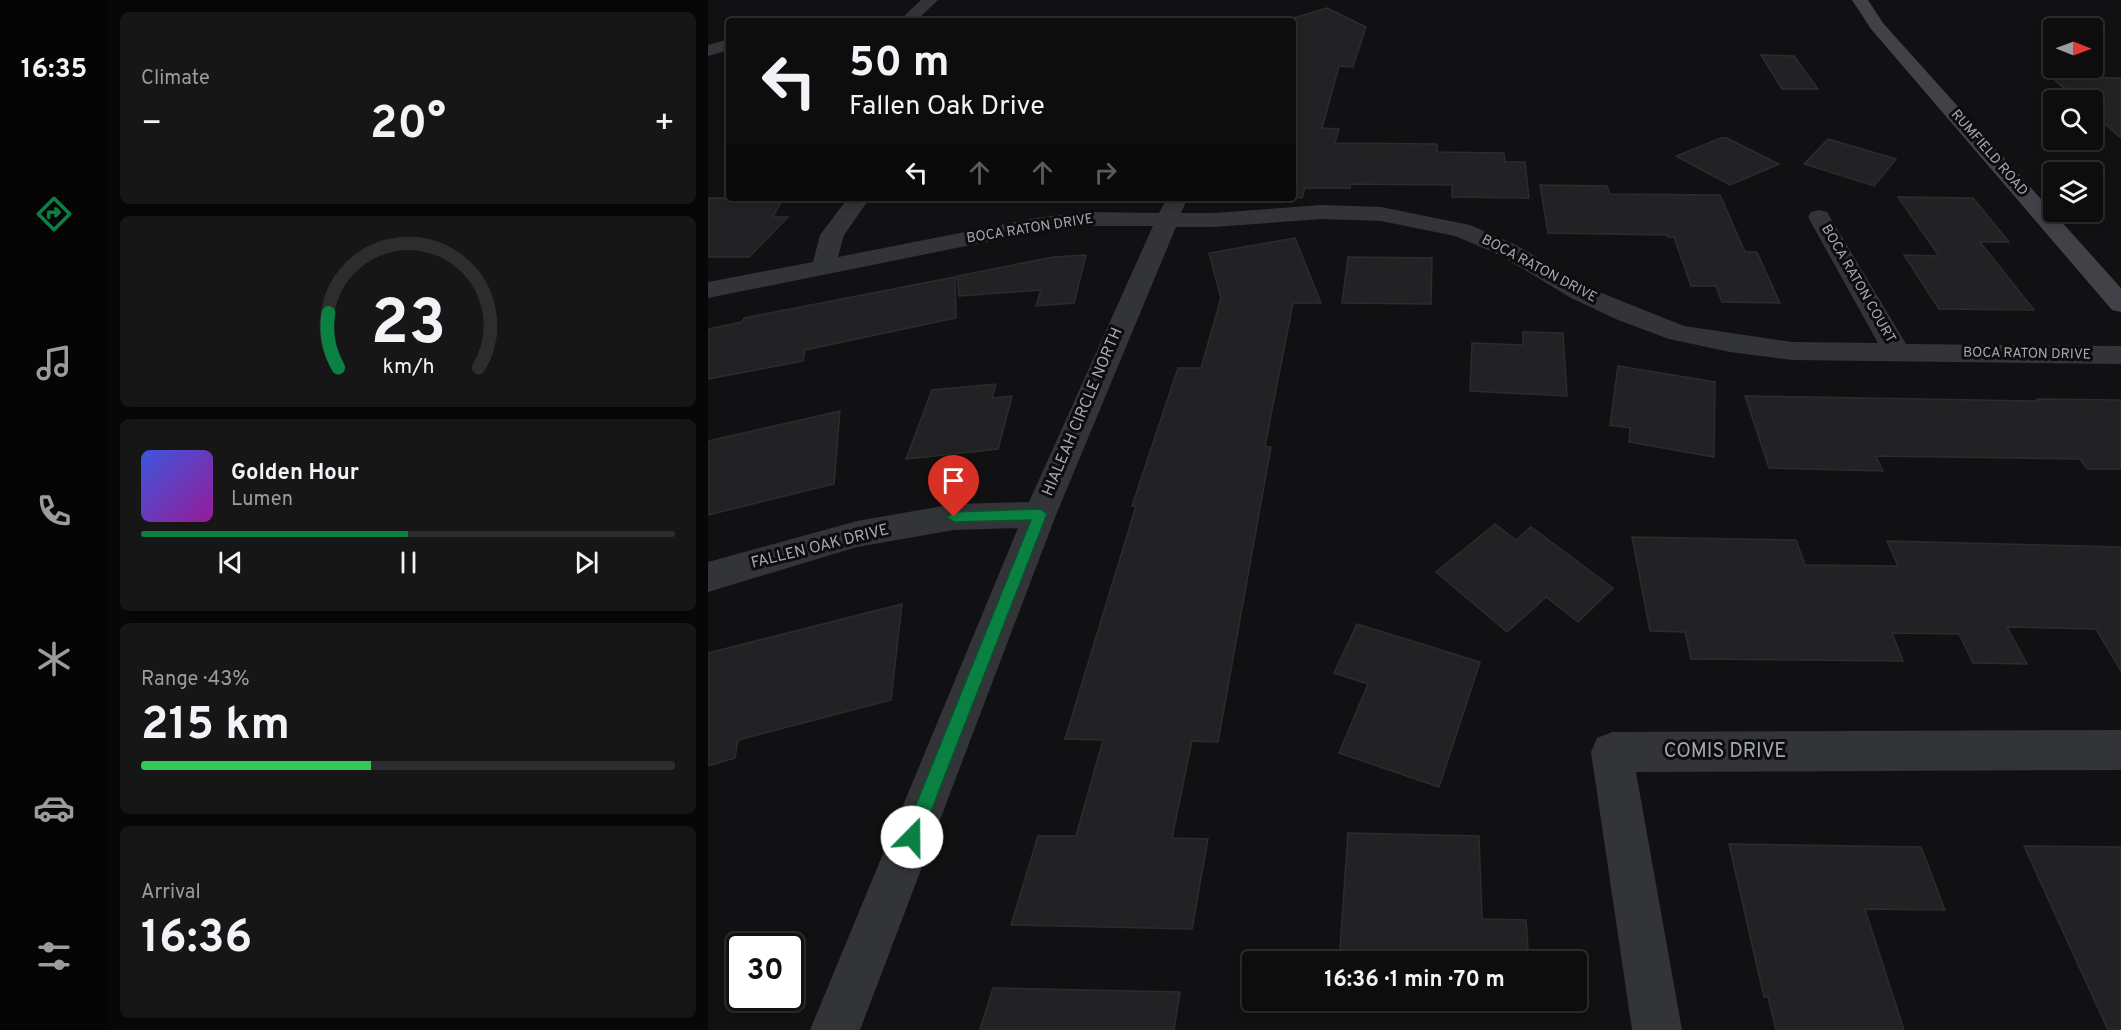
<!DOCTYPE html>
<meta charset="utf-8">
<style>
body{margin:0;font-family:Overpass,sans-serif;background:#161617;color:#f1f3f6;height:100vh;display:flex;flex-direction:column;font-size:22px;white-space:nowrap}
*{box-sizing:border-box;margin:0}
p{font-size:20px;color:#9a9c9e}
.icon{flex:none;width:33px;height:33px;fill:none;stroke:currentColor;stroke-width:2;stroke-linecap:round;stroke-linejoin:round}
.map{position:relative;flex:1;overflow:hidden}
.panel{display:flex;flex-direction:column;gap:12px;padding:12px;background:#070708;width:600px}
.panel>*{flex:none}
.hud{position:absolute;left:18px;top:18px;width:570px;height:183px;border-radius:6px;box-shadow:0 3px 9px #0003,0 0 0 2px #2d2d2e;background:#0d0d0e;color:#f1f3f6;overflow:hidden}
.needle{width:39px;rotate:91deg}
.fabs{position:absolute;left:1335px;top:18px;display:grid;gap:12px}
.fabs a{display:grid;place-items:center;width:60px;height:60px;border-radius:6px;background:#0d0d0e;box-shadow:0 3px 9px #0003,0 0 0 2px #2d2d2e;font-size:30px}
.speed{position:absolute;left:18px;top:933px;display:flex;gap:12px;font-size:30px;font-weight:700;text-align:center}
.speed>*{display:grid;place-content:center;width:78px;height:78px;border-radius:50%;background:#0d0d0e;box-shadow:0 3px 9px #0003,0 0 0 2px #2d2d2e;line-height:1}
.speed .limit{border:3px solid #111;border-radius:9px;background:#fff;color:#111}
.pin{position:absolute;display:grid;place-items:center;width:51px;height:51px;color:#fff;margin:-62px -26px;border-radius:50% 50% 50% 0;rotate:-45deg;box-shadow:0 0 6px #0007}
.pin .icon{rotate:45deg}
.me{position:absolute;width:66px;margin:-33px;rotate:22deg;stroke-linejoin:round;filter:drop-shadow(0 0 4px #0008)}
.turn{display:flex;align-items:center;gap:21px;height:126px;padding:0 24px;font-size:27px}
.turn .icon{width:78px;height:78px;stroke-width:2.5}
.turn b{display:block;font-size:42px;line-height:51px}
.lanes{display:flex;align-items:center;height:57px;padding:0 24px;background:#0003;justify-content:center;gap:30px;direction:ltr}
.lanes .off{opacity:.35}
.big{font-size:45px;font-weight:700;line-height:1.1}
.panel .tile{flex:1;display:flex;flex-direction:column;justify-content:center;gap:9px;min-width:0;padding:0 21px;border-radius:9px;background:#161617}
.panel .dial{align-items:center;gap:0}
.dial svg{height:156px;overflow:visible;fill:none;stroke:#2d2d2e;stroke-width:7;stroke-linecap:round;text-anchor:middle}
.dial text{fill:#f1f3f6;stroke:none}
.song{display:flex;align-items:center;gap:18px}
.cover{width:72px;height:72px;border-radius:9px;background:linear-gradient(135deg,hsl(230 70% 55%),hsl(300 70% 35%))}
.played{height:6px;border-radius:3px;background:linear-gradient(90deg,#0b8043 50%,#2d2d2e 50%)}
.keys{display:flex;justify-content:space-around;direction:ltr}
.heat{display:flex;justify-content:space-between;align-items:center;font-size:33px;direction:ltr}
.charge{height:9px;border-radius:4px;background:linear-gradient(90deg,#34c759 43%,#2d2d2e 0)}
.trip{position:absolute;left:534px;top:951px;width:345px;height:60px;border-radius:6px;background:#0d0d0e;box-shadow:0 3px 9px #0003,0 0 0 2px #2d2d2e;font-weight:700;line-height:60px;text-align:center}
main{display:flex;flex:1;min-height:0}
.menu{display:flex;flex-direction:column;width:108px;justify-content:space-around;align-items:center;background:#050506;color:#9a9c9e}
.menu .icon{width:42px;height:42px}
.menu .active{color:#0b8043}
.menu b{font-size:27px;color:#f1f3f6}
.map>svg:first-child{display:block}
</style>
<main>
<nav class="menu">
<b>16:35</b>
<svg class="icon active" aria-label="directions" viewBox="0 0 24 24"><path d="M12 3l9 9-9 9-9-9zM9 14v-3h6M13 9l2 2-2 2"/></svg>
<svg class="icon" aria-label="music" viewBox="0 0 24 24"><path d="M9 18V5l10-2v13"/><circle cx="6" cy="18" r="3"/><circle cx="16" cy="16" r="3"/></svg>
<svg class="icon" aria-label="phone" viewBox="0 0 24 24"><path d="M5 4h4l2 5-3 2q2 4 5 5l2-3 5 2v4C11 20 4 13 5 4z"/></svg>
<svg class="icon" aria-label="climate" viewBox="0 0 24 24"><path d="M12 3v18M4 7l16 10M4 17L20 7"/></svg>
<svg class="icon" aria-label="car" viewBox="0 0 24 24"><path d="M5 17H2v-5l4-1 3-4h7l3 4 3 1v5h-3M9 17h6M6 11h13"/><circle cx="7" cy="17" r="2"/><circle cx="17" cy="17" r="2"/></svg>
<svg class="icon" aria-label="filters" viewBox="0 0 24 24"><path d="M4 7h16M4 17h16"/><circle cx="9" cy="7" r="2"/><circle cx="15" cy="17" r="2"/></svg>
</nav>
<section class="panel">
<div class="tile"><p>Climate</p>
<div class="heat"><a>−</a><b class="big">20°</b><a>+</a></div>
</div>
<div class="tile dial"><svg viewBox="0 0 100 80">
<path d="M14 69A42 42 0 1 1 86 69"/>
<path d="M14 69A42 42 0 0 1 9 41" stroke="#0b8043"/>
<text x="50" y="56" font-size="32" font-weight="700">23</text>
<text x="50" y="72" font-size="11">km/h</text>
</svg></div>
<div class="tile">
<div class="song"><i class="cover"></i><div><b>Golden Hour</b><p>Lumen</p></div></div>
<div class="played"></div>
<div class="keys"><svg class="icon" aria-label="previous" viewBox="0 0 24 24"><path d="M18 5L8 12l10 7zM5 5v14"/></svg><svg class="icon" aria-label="pause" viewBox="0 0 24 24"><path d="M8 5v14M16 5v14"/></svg><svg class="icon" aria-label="next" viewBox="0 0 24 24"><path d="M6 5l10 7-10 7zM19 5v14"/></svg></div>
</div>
<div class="tile"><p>Range · 43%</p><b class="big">215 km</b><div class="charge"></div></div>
<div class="tile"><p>Arrival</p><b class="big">16:36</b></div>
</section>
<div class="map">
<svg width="1413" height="1030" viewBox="0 0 1413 1030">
<rect width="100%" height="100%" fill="#111113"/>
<g fill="#222224" stroke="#2c2c2f" stroke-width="1.5">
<polygon points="619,8 658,27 645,67 631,66 614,128 631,129 627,143 729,144 729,152 796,153 797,162 817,162 821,198 744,197 744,185 642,184 642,188 597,188 594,198 585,197 585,18"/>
<polygon points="1053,55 1086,56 1110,89 1074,89"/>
<polygon points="1343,77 1413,78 1413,138 1384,113 1384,100 1370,100"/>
<polygon points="1013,138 1019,138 1071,164 1022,185 968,156"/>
<polygon points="1120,139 1188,159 1166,186 1096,164"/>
<polygon points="832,185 899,186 902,194 1012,195 1037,252 1049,252 1072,303 1014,302 1008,286 983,286 966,237 960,237 960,235 840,233"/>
<polygon points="1190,197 1265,198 1301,242 1272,242 1326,310 1231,309 1196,255 1231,256"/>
<polygon points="0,198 75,198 65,217 80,217 41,257 0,257"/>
<polygon points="587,238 613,303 585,303 557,446 563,447 510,742 484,741 464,838 500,839 484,929 303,925 330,836 368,836 395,740 357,739 428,506 424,506 470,368 493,368 513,298 501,253"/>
<polygon points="378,255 366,303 328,306 333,290 251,296 249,276 345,257"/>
<polygon points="640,257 724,258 723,304 634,303"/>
<polygon points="247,277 248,318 97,350 95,361 0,379 0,329 34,322 36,318"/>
<polygon points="815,332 855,333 859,396 762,391 764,343 815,345"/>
<polygon points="910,366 1007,382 1006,457 921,442 922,428 902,425"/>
<polygon points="288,384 284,398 304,396 290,449 198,459 224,390"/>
<polygon points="1037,396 1331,401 1329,399 1413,400 1413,469 1379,469 1372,459 1168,456 1175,471 1061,468"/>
<polygon points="132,411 126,484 0,515 0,441"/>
<polygon points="787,524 808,540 823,527 905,588 870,622 838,597 799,632 728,572"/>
<polygon points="924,537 1088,540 1097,565 1190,566 1179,541 1413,547 1413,671 1388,629 1299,627 1319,664 1265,663 1251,634 1184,633 1195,661 983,659 977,632 942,631"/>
<polygon points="194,604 183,700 30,740 27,758 0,766 0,653"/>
<polygon points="649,624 772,662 731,787 631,753 660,684 626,673"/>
<polygon points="640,833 771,836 774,919 818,920 821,962 631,962"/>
<polygon points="1021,844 1213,847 1237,910 1157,909 1196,1030 1068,1030 1060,997 1056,997"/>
<polygon points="1316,846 1413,847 1413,1030 1400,1030"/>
<polygon points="285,988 472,992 466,1030 272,1030"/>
</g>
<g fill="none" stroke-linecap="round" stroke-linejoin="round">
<g fill="#333437" fill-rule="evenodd">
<polygon points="213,0 230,0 208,21 191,21"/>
<polygon points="21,39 21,50 0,56 0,45"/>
<polygon points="140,198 162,198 136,235 130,257 328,218 376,212 451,213 459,198 475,198 478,202 473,213 505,213 614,205 673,207 762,225 808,245 881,288 976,326 1084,342 1170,343 1100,217 1103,212 1111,210 1119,212 1122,217 1198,344 1413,346 1413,364 1084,360 1022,352 961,339 910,320 863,298 792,255 747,236 673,221 614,219 505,227 468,227 348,515 152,1030 102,1030 310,528 246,530 149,547 0,592 0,562 149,521 246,504 321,502 445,226 376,226 328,232 0,298 0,282 105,262 112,235"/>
<polygon points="1413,730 1413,770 928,772 974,1030 924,1030 883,752 889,738 904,732"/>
</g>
<polygon fill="#414247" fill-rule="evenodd" points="1144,0 1160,0 1175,23 1413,288 1413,312 1404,310 1163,29"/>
</g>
<polygon fill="#0b8043" stroke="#07532c" stroke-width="1.5" points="332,509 339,514 213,837 210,843 204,846 198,843 195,837 323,520 246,522 239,517 246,512"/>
<g text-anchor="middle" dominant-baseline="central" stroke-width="6" stroke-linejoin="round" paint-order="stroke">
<g font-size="14" fill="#a4a8b2" stroke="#0d0d0e">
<text transform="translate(1281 153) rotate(49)">RUMFIELD ROAD</text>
<text transform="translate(322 229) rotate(-9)">BOCA RATON DRIVE</text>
<text transform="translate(831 269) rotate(28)">BOCA RATON DRIVE</text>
<text transform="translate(1150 284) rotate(60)">BOCA RATON COURT</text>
<text transform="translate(1319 354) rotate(1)">BOCA RATON DRIVE</text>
</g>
<g font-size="16" fill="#a4a8b2" stroke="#0d0d0e">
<text transform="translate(375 412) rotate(-67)">HIALEAH CIRCLE NORTH</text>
<text transform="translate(112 547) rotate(-14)">FALLEN OAK DRIVE</text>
</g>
<g font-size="20" fill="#a4a8b2" stroke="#0d0d0e">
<text x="1017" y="752">COMIS DRIVE</text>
</g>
</g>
</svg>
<div class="fabs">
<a><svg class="needle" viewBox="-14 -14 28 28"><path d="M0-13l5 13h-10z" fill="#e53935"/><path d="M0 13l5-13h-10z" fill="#9a9c9e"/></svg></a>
<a><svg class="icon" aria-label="search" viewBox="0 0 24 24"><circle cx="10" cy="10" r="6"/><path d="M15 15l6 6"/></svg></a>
<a><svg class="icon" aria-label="layers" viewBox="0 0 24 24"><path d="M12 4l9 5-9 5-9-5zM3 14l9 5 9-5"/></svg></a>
</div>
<div class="speed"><div class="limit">30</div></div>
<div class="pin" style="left:246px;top:517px;background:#d93025"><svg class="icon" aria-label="arrive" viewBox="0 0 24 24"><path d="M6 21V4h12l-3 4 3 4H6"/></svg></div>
<svg class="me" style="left:204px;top:837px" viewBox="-20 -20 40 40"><circle r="19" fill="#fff"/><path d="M0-13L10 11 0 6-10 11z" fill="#0b8043"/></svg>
<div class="trip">16:36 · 1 min · 70 m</div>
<div class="hud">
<div class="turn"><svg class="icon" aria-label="left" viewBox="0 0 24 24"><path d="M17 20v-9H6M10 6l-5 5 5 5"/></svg><div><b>50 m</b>Fallen Oak Drive</div></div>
<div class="lanes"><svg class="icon" aria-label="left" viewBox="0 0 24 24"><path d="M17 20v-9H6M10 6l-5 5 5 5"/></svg><svg class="icon off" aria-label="ahead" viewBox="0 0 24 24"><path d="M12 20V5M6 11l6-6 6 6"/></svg><svg class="icon off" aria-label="ahead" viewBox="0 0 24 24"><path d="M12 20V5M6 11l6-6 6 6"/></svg><svg class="icon off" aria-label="right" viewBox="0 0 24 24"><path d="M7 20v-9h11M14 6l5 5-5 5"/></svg></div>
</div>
</div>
</main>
